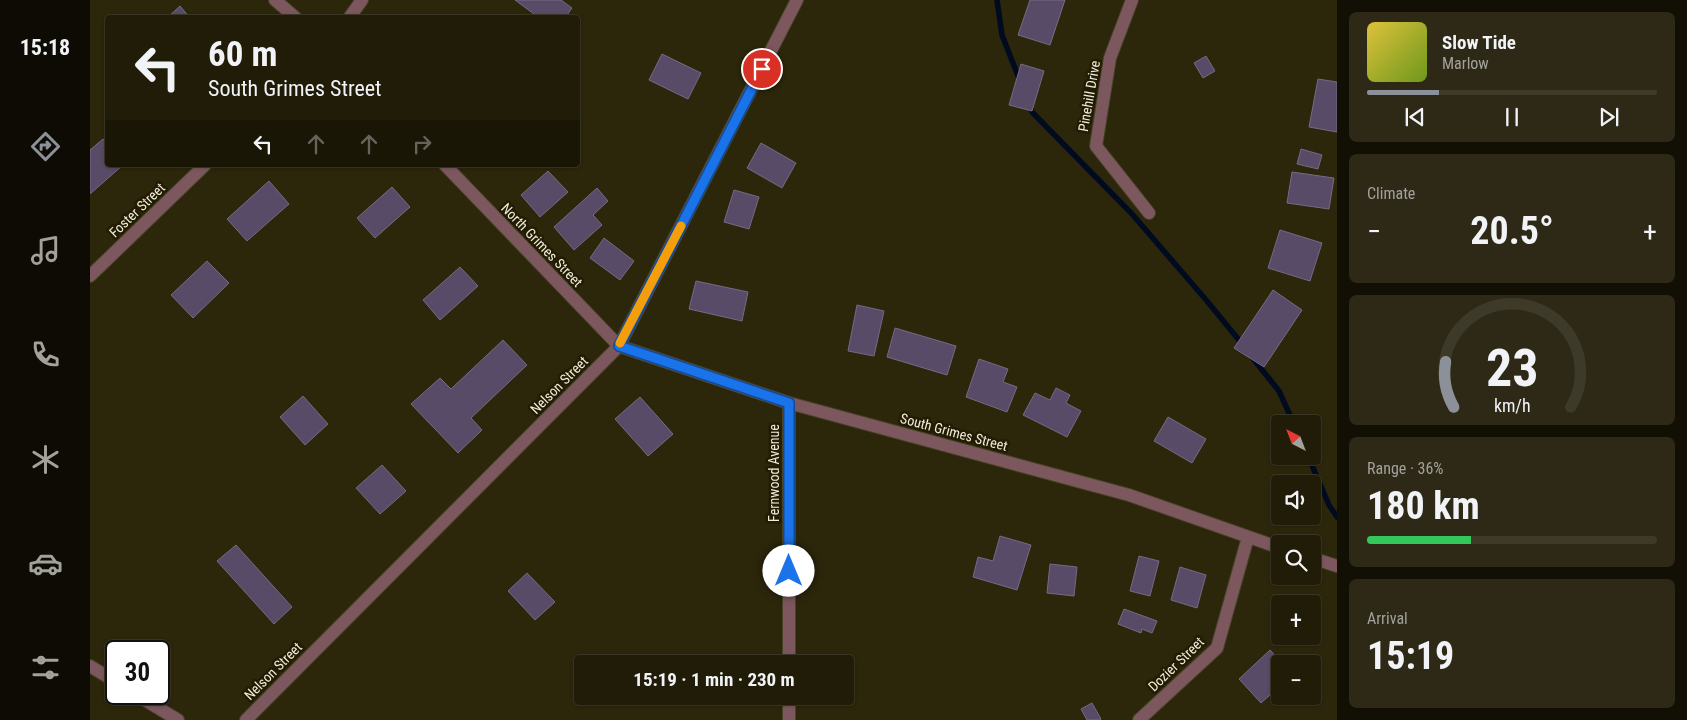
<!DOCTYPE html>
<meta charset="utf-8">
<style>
body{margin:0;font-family:"Roboto Condensed",sans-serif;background:#2d2916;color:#f1f3f6;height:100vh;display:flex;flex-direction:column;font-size:19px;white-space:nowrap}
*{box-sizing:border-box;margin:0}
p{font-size:16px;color:#a2a19c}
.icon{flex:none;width:28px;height:28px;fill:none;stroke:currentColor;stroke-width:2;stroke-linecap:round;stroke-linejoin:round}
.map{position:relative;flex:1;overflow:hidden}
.details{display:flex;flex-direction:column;gap:12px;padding:12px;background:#120f04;width:350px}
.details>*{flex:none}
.banner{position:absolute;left:15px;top:15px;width:475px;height:152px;border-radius:5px;box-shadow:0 1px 4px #0004,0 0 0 1px #3e3a29;background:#211c08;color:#f1f3f6;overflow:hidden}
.needle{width:32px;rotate:318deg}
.controls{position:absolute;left:1181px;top:415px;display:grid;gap:10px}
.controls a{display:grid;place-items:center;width:50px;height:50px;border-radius:5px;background:#211c08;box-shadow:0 1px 4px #0004,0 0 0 1px #3e3a29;font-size:25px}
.speed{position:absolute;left:15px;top:640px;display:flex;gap:10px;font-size:25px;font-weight:700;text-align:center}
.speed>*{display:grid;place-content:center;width:65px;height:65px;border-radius:50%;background:#211c08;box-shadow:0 1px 4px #0004,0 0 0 1px #3e3a29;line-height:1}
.speed .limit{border:2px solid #111;border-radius:8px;background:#fff;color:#111}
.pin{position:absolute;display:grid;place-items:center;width:42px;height:42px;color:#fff;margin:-21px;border:2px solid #fff;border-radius:50%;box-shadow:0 1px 5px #0007}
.me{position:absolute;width:55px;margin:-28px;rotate:0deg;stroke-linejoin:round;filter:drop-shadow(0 0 4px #0008)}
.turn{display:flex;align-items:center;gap:18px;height:105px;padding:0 20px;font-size:22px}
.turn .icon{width:65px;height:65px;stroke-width:2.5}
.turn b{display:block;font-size:35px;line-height:42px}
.lanes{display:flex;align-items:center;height:48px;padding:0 20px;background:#0003;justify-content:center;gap:25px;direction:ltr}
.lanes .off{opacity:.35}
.big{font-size:38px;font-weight:700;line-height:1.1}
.details .widget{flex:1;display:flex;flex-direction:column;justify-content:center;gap:8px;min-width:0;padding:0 18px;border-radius:8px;background:#2d2916}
.details .dial{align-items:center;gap:0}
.dial svg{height:130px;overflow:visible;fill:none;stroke:#3e3a29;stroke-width:7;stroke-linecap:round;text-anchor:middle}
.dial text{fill:#f1f3f6;stroke:none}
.song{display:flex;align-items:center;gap:15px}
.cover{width:60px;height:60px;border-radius:8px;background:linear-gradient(135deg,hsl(50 70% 55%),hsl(80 70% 35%))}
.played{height:5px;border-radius:2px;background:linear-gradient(90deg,#8c9099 25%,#3e3a29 25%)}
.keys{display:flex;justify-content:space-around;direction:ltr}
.heat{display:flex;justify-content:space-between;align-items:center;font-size:28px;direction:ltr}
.charge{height:8px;border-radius:4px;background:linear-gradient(90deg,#34c759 36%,#3e3a29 0)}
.trip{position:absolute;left:484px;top:655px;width:280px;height:50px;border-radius:5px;background:#211c08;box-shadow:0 1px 4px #0004,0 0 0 1px #3e3a29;font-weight:700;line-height:50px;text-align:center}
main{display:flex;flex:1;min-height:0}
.dock{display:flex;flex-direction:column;width:90px;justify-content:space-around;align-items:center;background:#0d0b03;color:#a2a19c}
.dock .icon{width:35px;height:35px}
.dock .active{color:#8c9099}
.dock b{font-size:22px;color:#f1f3f6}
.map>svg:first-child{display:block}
</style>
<main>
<nav class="dock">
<b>15:18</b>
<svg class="icon active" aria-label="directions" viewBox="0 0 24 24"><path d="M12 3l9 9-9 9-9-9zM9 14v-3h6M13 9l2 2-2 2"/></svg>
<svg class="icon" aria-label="music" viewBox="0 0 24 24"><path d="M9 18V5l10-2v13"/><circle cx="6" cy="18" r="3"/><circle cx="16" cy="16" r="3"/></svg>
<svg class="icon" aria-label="phone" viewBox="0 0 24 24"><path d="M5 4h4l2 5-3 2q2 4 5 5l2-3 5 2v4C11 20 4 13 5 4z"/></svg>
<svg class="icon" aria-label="climate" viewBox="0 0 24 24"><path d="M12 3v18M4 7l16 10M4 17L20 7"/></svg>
<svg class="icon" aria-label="car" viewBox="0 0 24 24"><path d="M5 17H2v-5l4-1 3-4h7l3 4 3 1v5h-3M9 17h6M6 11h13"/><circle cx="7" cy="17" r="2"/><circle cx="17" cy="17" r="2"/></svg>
<svg class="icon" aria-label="filters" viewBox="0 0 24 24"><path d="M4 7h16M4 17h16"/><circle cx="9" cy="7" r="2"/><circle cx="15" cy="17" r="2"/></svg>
</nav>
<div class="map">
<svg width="1247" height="720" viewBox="0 0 1247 720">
<rect width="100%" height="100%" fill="#2c260b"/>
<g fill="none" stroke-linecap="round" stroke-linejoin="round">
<g stroke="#010b20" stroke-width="5.5">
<polyline points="907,0 912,35 930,81"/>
<polyline points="940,106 942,112 1042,214 1117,301 1153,345"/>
<polyline points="1161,356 1189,391 1204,424"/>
<polyline points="1218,456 1239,505 1247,517"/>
</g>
</g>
<g fill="#574b67" stroke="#766a85">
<polygon points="425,0 471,0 482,8 475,18 441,18 444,14"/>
<polygon points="940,0 975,0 960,45 928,35"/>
<polygon points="90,6 100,18 77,18"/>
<polygon points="572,54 611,73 598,99 559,80"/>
<polygon points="1116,56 1125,71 1113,78 1104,63"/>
<polygon points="931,64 954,71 942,111 919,105"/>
<polygon points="1228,79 1247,82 1247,132 1219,127"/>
<polygon points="13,139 18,144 18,165 33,165 0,194 0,150"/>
<polygon points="671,143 706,163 692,188 657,168"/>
<polygon points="1211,149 1232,155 1228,169 1207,164"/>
<polygon points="458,171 478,192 450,217 431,195"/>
<polygon points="1202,172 1244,178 1239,209 1197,203"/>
<polygon points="179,181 199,204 157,241 137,219"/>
<polygon points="302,187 320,207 285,238 267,218"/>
<polygon points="507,188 518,201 503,215 512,225 484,250 464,227"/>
<polygon points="644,190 669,197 659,229 634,222"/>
<polygon points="1190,230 1232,243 1220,281 1178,268"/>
<polygon points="514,238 544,261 530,280 500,258"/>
<polygon points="117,261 139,283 103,318 81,295"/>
<polygon points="370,267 388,286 350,320 333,300"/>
<polygon points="606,281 658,292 652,321 599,309"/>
<polygon points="1183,290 1212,310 1174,367 1144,348"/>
<polygon points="767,305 794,311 784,356 758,351"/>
<polygon points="805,328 866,346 857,375 797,357"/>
<polygon points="413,340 437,365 381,418 392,430 368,453 321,404 350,378 361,389"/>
<polygon points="889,359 918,369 913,382 927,387 917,412 876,397"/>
<polygon points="966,388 980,395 976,403 991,411 977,437 933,415 945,393 960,400"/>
<polygon points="213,396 238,424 215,445 190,417"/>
<polygon points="550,397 583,434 558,456 525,419"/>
<polygon points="1078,417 1116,439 1102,463 1064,441"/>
<polygon points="292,465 316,491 290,514 266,488"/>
<polygon points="910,536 941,545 927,590 883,577 888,557 903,561"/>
<polygon points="146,545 202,607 184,624 127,561"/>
<polygon points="1049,556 1069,561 1060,596 1040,591"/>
<polygon points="960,564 987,567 984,596 957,593"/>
<polygon points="1090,567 1116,575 1107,608 1081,600"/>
<polygon points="437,573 465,602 445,620 418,591"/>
<polygon points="1034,609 1067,621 1062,633 1052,629 1051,633 1028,624"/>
<polygon points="1180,650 1193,664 1190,664 1190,686 1171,703 1149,679"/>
<polygon points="1002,703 1011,719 1010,720 997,720 991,709"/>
</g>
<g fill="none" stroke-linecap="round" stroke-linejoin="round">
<defs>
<g id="minor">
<polyline points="185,0 206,18"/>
<polyline points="1042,0 1020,58 1006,146 1059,213"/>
<polyline points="259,18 272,0"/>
<polyline points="355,165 529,346 699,403 1039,495 1190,548"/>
<polyline points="0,276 115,165"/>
<polyline points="699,403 699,664"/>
<polyline points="1222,558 1247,566"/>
<polyline points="0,666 26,682"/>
<polyline points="45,694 88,720"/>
<polyline points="699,696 699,720"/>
<polyline points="156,720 529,346 707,0"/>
<polyline points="1049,720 1127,648 1158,537"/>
</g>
</defs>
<use href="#minor" stroke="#484228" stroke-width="14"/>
<use href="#minor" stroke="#7c585e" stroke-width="12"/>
</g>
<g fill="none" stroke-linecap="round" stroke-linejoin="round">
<defs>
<polyline id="route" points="672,69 529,346 699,403 699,571"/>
</defs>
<use href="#route" stroke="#114b97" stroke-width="12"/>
<use href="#route" stroke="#1a73e8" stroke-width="9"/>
<polyline stroke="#f59e0b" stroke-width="9" points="530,343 591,226"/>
</g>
<g text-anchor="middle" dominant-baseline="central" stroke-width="5" stroke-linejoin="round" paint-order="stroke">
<g font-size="14" fill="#f1eddd" stroke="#221c02">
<text transform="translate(999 96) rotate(-80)">Pinehill Drive</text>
<text transform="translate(47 210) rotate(-44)">Foster Street</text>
<text transform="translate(452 245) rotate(46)">North Grimes Street</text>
<text transform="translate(469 385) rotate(-45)">Nelson Street</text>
<text transform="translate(864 432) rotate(15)">South Grimes Street</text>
<text transform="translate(684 473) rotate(-90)">Fernwood Avenue</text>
<text transform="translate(1086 664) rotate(-44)">Dozier Street</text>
<text transform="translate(183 671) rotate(-45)">Nelson Street</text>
</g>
</g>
</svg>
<div class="controls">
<a><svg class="needle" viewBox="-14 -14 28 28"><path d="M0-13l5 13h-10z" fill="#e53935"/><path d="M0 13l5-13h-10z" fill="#a2a19c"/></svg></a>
<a><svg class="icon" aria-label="sound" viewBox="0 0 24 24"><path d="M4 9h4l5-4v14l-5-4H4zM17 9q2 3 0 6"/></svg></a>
<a><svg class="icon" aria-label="search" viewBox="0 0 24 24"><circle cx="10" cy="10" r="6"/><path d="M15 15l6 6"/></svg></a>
<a>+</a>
<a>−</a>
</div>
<div class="speed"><div class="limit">30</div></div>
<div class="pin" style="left:672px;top:69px;background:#d93025"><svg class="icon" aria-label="arrive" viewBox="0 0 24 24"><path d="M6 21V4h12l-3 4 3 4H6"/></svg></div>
<svg class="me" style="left:699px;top:571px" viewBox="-20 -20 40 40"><circle r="19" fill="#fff"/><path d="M0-13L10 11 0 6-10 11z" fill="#1a73e8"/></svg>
<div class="trip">15:19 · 1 min · 230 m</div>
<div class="banner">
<div class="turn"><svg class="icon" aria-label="left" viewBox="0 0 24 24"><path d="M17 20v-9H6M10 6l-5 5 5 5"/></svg><div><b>60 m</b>South Grimes Street</div></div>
<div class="lanes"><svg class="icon" aria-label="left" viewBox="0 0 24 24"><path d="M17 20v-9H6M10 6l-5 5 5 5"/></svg><svg class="icon off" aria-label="ahead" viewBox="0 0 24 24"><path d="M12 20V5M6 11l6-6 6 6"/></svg><svg class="icon off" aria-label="ahead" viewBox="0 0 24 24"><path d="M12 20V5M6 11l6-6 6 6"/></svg><svg class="icon off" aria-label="right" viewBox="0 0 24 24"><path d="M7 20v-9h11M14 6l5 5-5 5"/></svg></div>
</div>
</div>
<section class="details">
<div class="widget">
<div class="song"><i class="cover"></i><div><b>Slow Tide</b><p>Marlow</p></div></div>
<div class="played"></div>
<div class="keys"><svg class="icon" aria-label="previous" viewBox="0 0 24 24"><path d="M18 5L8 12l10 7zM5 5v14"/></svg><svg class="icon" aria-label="pause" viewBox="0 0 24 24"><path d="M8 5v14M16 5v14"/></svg><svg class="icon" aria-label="next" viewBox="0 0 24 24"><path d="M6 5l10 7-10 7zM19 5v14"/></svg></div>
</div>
<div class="widget"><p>Climate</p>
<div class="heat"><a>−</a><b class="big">20.5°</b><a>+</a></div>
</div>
<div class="widget dial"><svg viewBox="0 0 100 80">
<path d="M14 69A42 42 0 1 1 86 69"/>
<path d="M14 69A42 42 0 0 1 9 41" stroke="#8c9099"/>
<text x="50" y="56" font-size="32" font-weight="700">23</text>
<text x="50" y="72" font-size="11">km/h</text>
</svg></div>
<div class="widget"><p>Range · 36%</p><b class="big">180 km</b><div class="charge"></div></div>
<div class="widget"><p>Arrival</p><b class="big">15:19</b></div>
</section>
</main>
